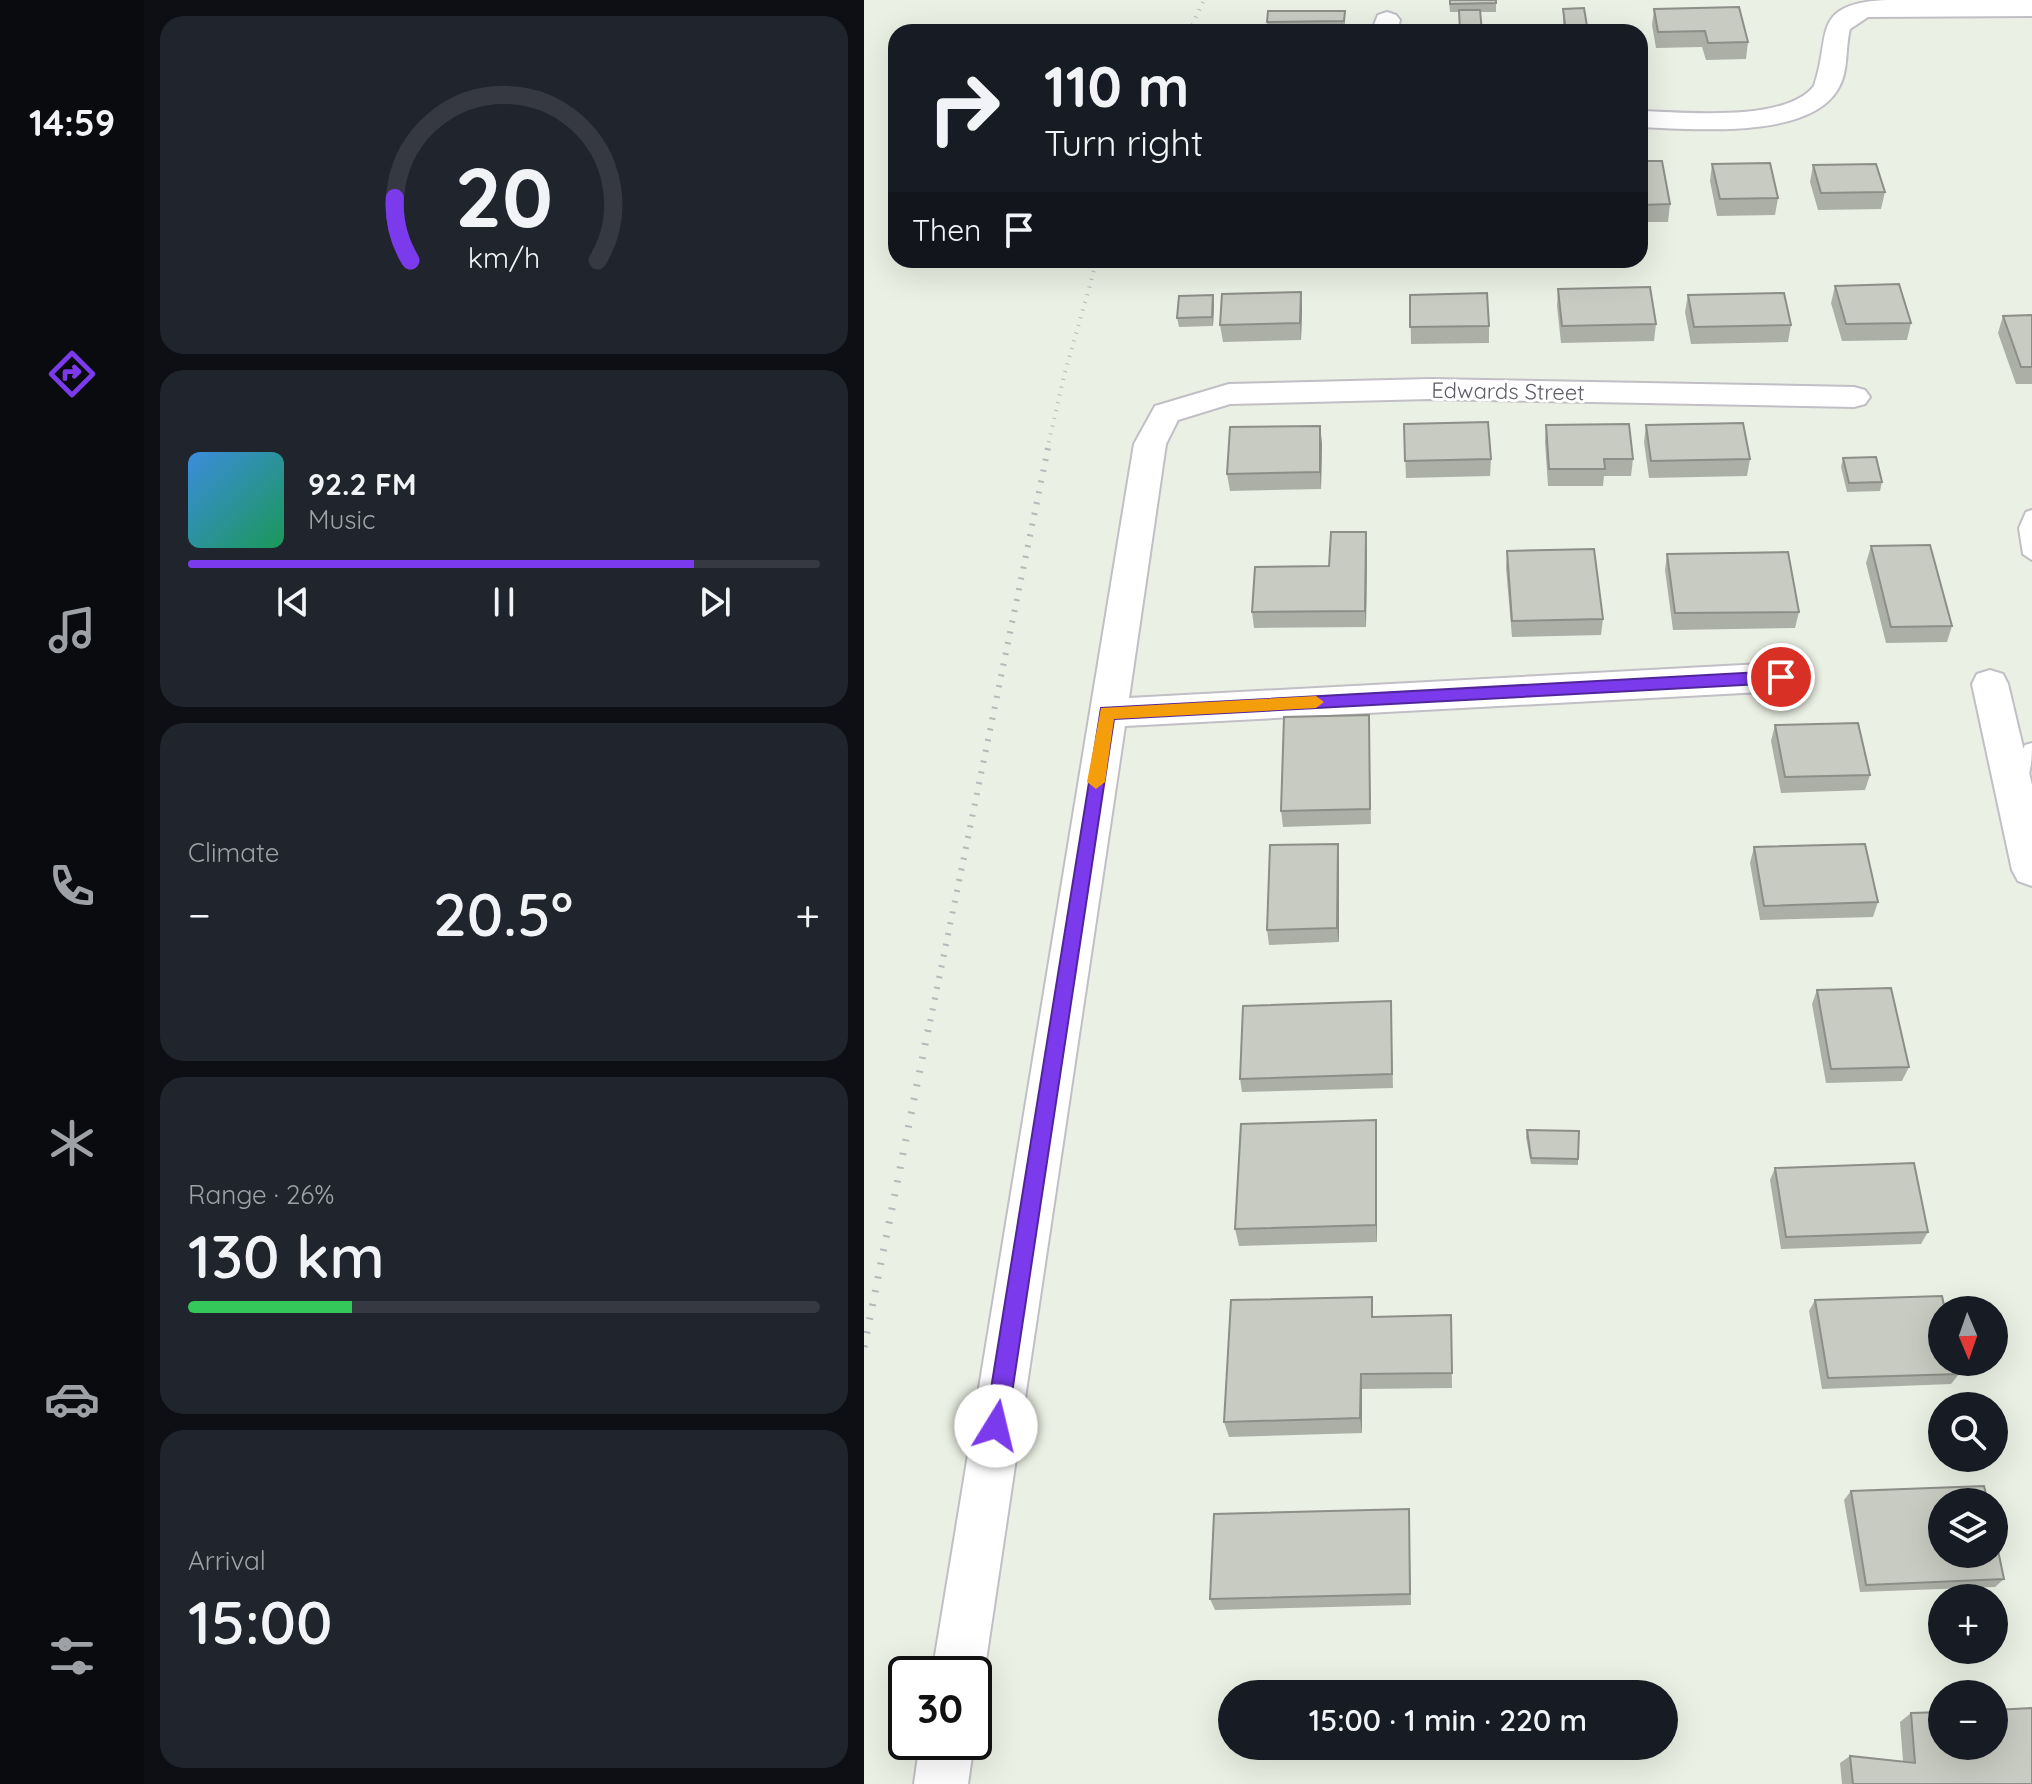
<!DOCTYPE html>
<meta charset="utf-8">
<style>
body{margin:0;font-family:Quicksand,sans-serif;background:#20242c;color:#f1f3f6;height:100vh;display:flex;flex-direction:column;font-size:30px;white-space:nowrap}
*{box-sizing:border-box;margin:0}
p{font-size:26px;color:#9ea1a6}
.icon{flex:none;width:44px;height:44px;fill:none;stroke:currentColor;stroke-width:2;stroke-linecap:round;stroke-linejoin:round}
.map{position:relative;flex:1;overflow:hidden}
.details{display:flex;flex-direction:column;gap:16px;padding:16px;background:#0d0f14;width:720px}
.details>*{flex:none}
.top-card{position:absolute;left:24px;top:24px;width:760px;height:244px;border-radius:24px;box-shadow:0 8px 32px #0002;background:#171b24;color:#f1f3f6;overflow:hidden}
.needle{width:52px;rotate:178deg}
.controls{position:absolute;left:1064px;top:1296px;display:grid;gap:16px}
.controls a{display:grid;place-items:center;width:80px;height:80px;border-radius:50%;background:#171b24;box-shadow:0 8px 32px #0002;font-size:40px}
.speed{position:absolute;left:24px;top:1656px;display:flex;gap:16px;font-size:40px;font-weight:700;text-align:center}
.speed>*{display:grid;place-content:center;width:104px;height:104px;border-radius:50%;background:#171b24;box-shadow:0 8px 32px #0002;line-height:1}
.speed .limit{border:4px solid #111;border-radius:12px;background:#fff;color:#111}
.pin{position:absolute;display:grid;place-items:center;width:68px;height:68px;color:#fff;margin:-34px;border:4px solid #fff;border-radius:50%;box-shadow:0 2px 8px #0007}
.me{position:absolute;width:88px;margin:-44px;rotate:9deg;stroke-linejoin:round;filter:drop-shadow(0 0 6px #0008)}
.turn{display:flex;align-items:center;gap:28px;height:168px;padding:0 24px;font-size:36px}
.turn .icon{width:104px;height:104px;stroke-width:2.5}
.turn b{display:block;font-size:56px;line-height:68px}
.then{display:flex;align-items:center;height:76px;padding:0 24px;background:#0003;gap:16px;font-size:30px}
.big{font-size:60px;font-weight:600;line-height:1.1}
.details .tile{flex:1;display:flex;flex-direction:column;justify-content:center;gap:12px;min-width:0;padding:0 28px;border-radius:24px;background:#20242c}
.details .dial{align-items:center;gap:0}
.dial svg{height:208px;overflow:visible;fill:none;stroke:#363941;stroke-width:7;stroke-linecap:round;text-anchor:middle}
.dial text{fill:#f1f3f6;stroke:none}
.song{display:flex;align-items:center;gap:24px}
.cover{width:96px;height:96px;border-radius:12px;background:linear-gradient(135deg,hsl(210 70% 55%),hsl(150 70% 35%))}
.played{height:8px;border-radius:4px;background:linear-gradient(90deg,#7c3aed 80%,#363941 80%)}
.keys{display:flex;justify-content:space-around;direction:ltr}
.heat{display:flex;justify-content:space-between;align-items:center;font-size:44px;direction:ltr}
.charge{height:12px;border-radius:6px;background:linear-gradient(90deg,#34c759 26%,#363941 0)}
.trip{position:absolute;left:354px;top:1680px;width:460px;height:80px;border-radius:40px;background:#171b24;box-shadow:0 8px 32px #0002;font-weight:600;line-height:80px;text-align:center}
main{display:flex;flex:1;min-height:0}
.tabs{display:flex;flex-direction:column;width:144px;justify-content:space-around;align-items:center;background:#090b0e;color:#9ea1a6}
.tabs .icon{width:56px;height:56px}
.tabs .on{color:#7c3aed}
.tabs b{font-size:36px;color:#f1f3f6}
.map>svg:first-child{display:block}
</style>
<main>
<nav class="tabs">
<b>14:59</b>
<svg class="icon on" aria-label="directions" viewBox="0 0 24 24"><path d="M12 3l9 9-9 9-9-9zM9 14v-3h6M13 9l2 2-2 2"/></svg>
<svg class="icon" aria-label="music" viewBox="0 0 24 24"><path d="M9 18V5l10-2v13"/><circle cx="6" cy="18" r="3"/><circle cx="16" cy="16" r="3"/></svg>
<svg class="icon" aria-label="phone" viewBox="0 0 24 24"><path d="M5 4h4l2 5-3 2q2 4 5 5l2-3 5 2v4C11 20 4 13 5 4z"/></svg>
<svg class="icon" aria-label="climate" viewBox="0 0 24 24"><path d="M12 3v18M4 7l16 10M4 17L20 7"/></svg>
<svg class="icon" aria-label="car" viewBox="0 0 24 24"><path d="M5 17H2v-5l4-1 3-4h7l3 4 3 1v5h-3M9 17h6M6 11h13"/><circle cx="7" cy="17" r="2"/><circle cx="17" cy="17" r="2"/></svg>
<svg class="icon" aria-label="filters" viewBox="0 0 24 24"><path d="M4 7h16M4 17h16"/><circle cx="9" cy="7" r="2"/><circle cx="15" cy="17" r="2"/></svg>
</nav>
<section class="details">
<div class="tile dial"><svg viewBox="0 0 100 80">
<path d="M14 69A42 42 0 1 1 86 69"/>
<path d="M14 69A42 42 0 0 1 8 45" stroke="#7c3aed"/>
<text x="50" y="56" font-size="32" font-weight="700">20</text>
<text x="50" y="72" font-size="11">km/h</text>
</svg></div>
<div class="tile">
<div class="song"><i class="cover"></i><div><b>92.2 FM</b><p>Music</p></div></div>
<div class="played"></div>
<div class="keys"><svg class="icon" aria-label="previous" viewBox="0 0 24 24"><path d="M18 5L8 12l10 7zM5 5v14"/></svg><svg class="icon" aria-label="pause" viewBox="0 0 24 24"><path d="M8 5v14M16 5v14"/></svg><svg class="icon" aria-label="next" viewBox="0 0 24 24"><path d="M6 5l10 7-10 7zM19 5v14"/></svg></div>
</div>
<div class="tile"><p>Climate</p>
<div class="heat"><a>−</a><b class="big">20.5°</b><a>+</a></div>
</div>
<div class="tile"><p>Range · 26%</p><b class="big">130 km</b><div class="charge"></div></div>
<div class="tile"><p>Arrival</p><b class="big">15:00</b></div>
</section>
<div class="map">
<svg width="1168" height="1784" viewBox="0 0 1168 1784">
<rect width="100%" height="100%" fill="#ebf0e4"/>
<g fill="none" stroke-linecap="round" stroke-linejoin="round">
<defs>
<g id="lane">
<polygon points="1168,510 1168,560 1159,554 1155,528 1162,512"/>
<path d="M1168,743C1168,762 1167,774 1158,791H1144L1141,786L1161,745Z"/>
</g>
<g id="street">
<path d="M1022,0H1168V16L1004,17L986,29C981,48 985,71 974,89C945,140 827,129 776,127V111C819,112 921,123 950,86C968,35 945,4 1022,0Z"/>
<polygon points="523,12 532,15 536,20 533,32 507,32 514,15"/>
<polygon points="566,379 990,387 1001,390 1006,397 1001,404 990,407 566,399 366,404 314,420 302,444 265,698 917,663 930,667 935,677 930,687 917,691 261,726 120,1674 110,1694 110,1674 68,1674 270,444 291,406 365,384"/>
<polygon points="1126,670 1139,674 1144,684 1168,785 1168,886 1154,881 1148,870 1108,684 1113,674"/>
<polygon points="56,1742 110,1742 104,1784 50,1784"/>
</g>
</defs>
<use href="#lane" stroke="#c1bec6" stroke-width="4"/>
<use href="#street" stroke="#c1bec6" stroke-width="4"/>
<use href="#lane" fill="#fff" fill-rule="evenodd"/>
<use href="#street" fill="#fff" fill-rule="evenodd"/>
<g stroke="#b8b8b9" stroke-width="4" stroke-dasharray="1 7" stroke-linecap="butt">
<polyline points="325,32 340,0"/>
<polyline points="183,450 200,376 233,260"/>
</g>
<polyline stroke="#b8b8b9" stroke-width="6" stroke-dasharray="2 9" stroke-linecap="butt" points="64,1032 184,448"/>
<polyline stroke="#b8b8b9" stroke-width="7" stroke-dasharray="2 12" stroke-linecap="butt" points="0,1347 64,1030"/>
</g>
<g fill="#acafa6">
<polygon points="585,0 632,0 632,12 616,12 618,32 595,32 595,12 586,12"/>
<polygon points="699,9 724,32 699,32"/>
<polygon points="790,9 884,42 882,59 842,60 838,47 792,48 788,25"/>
<polygon points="481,19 481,30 404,30 403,22"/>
<polygon points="776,161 806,204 804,222 776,222"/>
<polygon points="848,164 914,198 911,215 853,216 846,181"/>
<polygon points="949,165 1021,192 1017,209 954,210 946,182"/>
<polygon points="342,260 415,260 343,268"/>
<polygon points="971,286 1047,323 1043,340 978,341 967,303"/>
<polygon points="694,289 792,324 790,341 697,343 693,306"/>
<polygon points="437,292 438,309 437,340 359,342 356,325"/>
<polygon points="546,295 625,326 625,343 547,344"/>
<polygon points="824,295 927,325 924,342 827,344 821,312"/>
<polygon points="350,304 349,326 315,327 313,318"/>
<polygon points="1168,315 1168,384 1152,384 1134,333 1139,316"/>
<polygon points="540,424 627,459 626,476 542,478"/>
<polygon points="682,425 769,459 767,476 740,476 739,486 684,486 681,442"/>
<polygon points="782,425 886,459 883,476 785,478 780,442"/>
<polygon points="458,443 457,489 366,491 363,474"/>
<polygon points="979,458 1018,482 1016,491 983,492 977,467"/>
<polygon points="1007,546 1088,626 1083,642 1022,643 1002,563"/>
<polygon points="503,549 502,627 390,628 388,612 465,566"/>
<polygon points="643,551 739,619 737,635 648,637 642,568"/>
<polygon points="803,554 935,612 931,628 809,630 801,570"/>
<polygon points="505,715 507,824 419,827 417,811"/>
<polygon points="911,725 1006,775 1001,790 917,793 907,741"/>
<polygon points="890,847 1014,902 1009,917 896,920 886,863"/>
<polygon points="475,859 475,942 405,945 403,930"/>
<polygon points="953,990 1045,1067 1038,1081 962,1083 948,1004"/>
<polygon points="527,1001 529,1088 378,1092 376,1079"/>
<polygon points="512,1120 513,1139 513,1242 375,1246 371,1229"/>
<polygon points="663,1130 714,1159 714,1165 667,1164 662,1137"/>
<polygon points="911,1168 1064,1232 1057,1244 917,1249 906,1180"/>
<polygon points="951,1300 1095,1374 1087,1384 958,1389 945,1311"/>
<polygon points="587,1315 588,1388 498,1389 498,1433 365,1437 360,1422 509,1317"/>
<polygon points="987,1491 1140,1579 1131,1587 996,1592 980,1500"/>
<polygon points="545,1509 547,1605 351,1610 346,1599"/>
<polygon points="1047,1713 1168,1784 978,1784 976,1763 986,1756 1039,1761 1036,1722"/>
</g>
<g fill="#8c8e87">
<polygon points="437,292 438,309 437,340 436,323"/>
<polygon points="349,295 350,304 349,326 348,317"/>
<polygon points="456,426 458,443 457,489 456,472"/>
<polygon points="502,532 503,549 502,627 501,611"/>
<polygon points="474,844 475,859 475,942 473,928"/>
<polygon points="512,1120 513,1139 513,1242 512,1225"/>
<polygon points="497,1374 498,1389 498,1433 496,1418"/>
</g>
<g fill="#c8cbc1" stroke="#8c8e87" stroke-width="2">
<polygon points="586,0 632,0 632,3 586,4"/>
<polygon points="875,7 884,42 844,43 841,31 794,32 790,9"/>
<polygon points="720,8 724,32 702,32 699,9"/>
<polygon points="595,10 616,10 618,32 596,32"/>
<polygon points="404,11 481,11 480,21 403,22"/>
<polygon points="776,161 798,161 806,204 776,205"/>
<polygon points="906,163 914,198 856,199 848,164"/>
<polygon points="1012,164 1021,192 957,193 949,165"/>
<polygon points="1035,284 1047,323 982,324 971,286"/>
<polygon points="786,287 792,324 698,326 694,289"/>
<polygon points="437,292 436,323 356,325 358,294"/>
<polygon points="623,293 625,326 546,327 546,295"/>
<polygon points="920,293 927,325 830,327 824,295"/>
<polygon points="349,295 348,317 313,318 315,296"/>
<polygon points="1168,315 1168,367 1157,367 1139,316"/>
<polygon points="624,422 627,459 541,461 540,424"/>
<polygon points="879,423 886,459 787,461 782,425"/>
<polygon points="765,424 769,459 740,459 741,469 685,469 682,425"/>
<polygon points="456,426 456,472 363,474 366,427"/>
<polygon points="1012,457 1018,482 985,483 979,458"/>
<polygon points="467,532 502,532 501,611 388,612 391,567 465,566"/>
<polygon points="1066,545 1088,626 1027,627 1007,546"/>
<polygon points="730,549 739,619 648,621 643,551"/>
<polygon points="924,552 935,612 811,613 803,554"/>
<polygon points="505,715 506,809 417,811 420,717"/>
<polygon points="994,723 1006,775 921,777 911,725"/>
<polygon points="474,844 473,928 403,930 406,845"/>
<polygon points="1001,844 1014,902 900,906 890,847"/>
<polygon points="1027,988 1045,1067 967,1069 953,990"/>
<polygon points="527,1001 528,1074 376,1079 379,1006"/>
<polygon points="512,1120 512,1225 371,1229 377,1124"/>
<polygon points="663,1130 715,1131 714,1159 667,1158"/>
<polygon points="1050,1163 1064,1232 922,1237 911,1168"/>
<polygon points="1078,1296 1081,1310 1078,1310 1078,1362 1092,1362 1095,1374 964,1378 951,1300"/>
<polygon points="508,1297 508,1317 587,1315 588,1373 497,1374 496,1418 360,1422 367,1300"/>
<polygon points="1120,1486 1124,1502 1078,1502 1078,1554 1130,1554 1130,1531 1140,1579 1002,1585 987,1491"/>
<polygon points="545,1509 546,1594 346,1599 350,1514"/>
<polygon points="1168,1708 1168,1784 989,1784 986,1756 1051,1763 1047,1713 1078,1712 1078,1746 1130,1746 1130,1710"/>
</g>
<polygon fill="#7c3aed" stroke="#51269a" stroke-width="2" points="917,671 925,677 917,683 250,719 143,1426 140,1434 132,1437 124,1434 121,1426 237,708"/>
<polygon fill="#f59e0b" points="452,696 460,702 452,708 250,719 241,782 232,789 223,782 237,708"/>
<g text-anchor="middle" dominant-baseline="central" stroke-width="6" stroke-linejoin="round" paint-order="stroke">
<g font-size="22" fill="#5f5c66" stroke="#fff">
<text transform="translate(644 391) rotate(1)">Edwards Street</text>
</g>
</g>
</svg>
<div class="controls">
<a><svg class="needle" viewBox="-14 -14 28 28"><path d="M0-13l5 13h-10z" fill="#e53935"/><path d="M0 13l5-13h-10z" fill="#9ea1a6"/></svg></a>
<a><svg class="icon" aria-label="search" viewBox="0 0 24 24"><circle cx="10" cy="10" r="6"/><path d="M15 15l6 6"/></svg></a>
<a><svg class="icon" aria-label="layers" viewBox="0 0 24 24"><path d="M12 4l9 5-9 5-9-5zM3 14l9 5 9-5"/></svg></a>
<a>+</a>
<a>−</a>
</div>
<div class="speed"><div class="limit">30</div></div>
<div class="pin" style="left:917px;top:677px;background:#d93025"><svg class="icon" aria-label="arrive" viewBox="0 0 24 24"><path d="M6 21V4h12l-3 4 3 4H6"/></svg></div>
<svg class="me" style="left:132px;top:1426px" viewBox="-20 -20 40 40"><circle r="19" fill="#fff"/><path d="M0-13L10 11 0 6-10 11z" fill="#7c3aed"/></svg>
<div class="trip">15:00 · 1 min · 220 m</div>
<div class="top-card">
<div class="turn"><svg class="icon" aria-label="right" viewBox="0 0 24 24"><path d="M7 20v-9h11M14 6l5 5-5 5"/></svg><div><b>110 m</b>Turn right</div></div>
<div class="then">Then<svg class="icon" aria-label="arrive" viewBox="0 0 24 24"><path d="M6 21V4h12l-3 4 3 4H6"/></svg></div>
</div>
</div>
</main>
